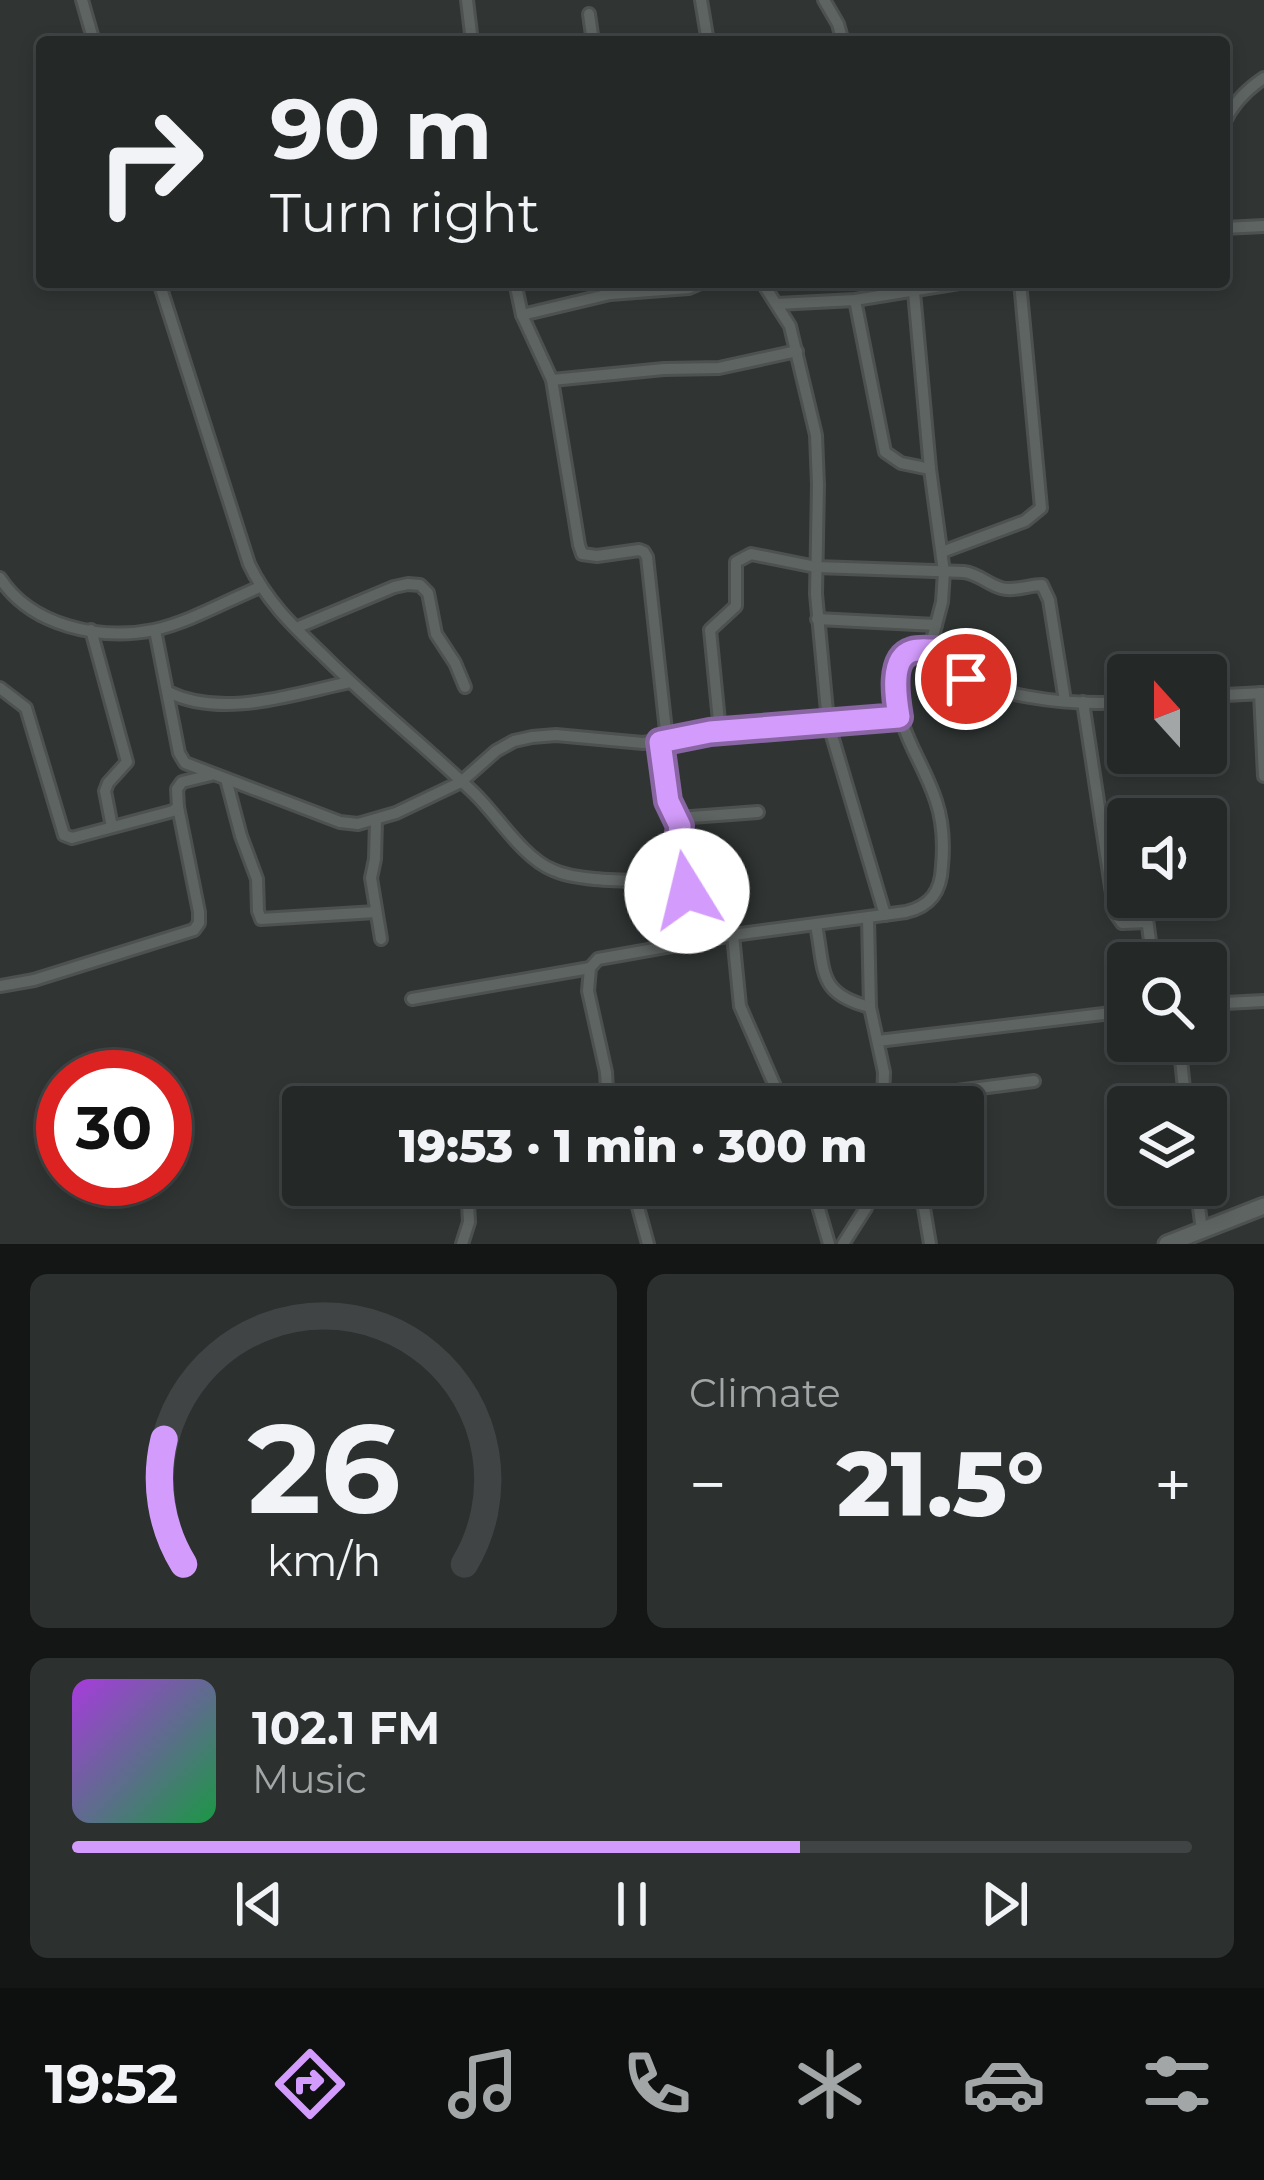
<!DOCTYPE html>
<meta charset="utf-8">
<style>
body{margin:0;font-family:Montserrat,sans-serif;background:#2c302f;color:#f1f3f6;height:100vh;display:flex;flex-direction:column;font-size:45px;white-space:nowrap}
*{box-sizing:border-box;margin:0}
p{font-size:39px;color:#a3a6a7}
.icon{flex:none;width:66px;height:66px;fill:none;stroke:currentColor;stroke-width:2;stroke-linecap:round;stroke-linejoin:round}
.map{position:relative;height:1244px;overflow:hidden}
.drawer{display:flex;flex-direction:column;gap:30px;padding:30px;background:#141615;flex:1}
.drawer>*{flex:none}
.banner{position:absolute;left:36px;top:36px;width:1194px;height:252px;border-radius:12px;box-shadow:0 6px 18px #0003,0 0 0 3px #414444;background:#242827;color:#f1f3f6;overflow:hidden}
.needle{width:78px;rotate:339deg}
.fabs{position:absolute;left:1107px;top:654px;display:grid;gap:24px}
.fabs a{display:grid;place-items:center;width:120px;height:120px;border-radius:12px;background:#242827;box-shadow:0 6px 18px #0003,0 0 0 3px #414444;font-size:60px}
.speed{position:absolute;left:36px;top:1050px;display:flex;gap:24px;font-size:60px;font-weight:700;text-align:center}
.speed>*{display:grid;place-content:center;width:156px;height:156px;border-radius:50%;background:#242827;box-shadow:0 6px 18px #0003,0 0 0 3px #414444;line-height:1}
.speed .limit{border:18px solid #d22;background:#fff;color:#111}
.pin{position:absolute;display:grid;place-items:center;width:102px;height:102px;color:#fff;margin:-51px;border:6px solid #fff;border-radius:50%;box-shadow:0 3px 12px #0007}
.me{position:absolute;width:132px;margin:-66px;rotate:351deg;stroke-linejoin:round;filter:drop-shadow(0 0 9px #0008)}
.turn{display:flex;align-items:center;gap:42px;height:252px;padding:0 36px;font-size:54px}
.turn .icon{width:156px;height:156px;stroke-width:2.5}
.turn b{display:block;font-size:84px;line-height:102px}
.big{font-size:90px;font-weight:800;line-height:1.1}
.drawer .card{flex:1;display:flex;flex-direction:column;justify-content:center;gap:18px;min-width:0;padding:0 42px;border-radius:18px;background:#2c302f}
.drawer .dial{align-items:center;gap:0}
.dial svg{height:312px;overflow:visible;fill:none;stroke:#414444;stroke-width:7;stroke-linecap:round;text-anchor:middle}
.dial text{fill:#f1f3f6;stroke:none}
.song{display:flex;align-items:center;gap:36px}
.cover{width:144px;height:144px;border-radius:18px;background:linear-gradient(135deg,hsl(280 70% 55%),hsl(140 70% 35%))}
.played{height:12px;border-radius:6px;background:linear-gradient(90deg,#d39cfc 65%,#414444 65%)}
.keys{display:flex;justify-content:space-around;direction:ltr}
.heat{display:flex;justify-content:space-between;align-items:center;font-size:66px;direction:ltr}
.drawer .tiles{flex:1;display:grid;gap:30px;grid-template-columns:1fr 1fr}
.card:last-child{grid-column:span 2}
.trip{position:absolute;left:282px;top:1086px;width:702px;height:120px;border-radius:12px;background:#242827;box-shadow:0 6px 18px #0003,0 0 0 3px #414444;font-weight:800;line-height:120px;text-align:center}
.tabs{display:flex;height:192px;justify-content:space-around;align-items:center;background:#0e1010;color:#a3a6a7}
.tabs .icon{width:84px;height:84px}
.tabs .active{color:#d39cfc}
.tabs b{font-size:54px;color:#f1f3f6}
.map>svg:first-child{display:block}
</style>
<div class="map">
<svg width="1264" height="1244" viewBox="0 0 1264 1244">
<rect width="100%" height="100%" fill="#303534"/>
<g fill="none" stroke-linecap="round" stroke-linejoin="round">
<defs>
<g id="street">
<polyline points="82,0 94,42"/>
<polyline points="467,0 472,42"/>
<polyline points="701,0 708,42"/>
<polyline points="824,0 838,24 843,42"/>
<polyline points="589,14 593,42"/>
<path d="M1224,123C1233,103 1246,90 1264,78"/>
<polyline points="1224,228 1264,226"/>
<path d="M159,282L249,564C267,602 294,627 324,656C372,704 425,746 474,793C497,815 523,858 553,870C581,883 639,880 672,882L687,891L694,942"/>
<polyline points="515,282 522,315 552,380 579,545 582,554 597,556 639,550 644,552 647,557 667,740"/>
<polyline points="762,282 790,326 816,435 818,485 816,594 828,722 885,915"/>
<path d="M914,292L930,469L944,572L942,602L932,640L938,660C983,698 1070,706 1128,702"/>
<polyline points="610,294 689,288 703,282"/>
<polyline points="855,300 885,452 901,463 930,469"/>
<polyline points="777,304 855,300 965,282"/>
<polyline points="522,315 610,294 608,282"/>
<polyline points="552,380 664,369 719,368 797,351"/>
<polyline points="942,552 1025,521 1041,508 1020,282"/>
<path d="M0,578C31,626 100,641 154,630C190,622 226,601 260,587"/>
<polyline points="817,619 936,625"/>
<polyline points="296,628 394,587 408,584 420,585 428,593 436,634 455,663 465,687"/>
<polyline points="91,630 127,762 108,783 105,791 112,827"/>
<polyline points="155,630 179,753 185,763 340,822 358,824 396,813 461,782 496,751 514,741 532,737 556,735 643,743 720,731 899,717"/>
<polyline points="0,688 26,708 64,835 72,838 173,811 178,807 177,789 182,782 211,775"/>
<path d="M168,692C223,719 293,694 350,682"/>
<polyline points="1260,693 1264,776"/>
<polyline points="1206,696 1264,693"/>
<polyline points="1083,702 1115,913 1122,923 1147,922"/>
<path d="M720,731L710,630L736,606V562L751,554L816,567L964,572C979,574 987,584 1001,588C1013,592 1029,585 1042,585L1049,600L1065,701"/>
<polyline points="660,742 668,801 680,827 672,882"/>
<polyline points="226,779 241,836 257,879 258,911 261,919 376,912"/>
<polyline points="678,818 758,812"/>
<polyline points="376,821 375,859 371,878 381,939"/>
<polyline points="1144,897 1153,963"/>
<polyline points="868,918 870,1007 884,1072 883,1104"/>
<path d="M816,925C825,971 817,994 870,1007"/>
<polyline points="733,935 740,1006 784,1107"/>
<polyline points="0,986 34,980 194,930 199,923 199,912 178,807"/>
<polyline points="412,999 590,968"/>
<polyline points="1206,1004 1264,1001"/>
<polyline points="878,1041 1128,1011"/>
<polyline points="1179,1041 1186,1107"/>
<path d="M608,1107L606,1072L588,991L590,968L598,959L733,935L906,912C931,906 941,891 942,866C944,845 943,822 936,801C921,755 895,732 897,679C898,670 898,660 906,654C914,649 924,650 933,650"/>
<polyline points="832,1107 1034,1081"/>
<polyline points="632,1185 648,1244"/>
<polyline points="812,1185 829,1244"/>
<polyline points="1196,1185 1202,1230"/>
<polyline points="870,1198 910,1190 917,1191 923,1202 930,1244"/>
<polyline points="462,1244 469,1222 467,1185"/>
<polyline points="843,1244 866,1208 873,1185"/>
</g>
<polyline id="secondary" points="1167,1244 1264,1206"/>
</defs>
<use href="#street" stroke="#4d5150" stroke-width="16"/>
<use href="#secondary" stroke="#4d5150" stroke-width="21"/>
<use href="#street" stroke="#5e6462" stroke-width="10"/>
<use href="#secondary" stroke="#5e6462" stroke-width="15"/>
</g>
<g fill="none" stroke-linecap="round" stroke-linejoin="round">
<defs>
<path id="route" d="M687,891L672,882L680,826L668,801L660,742L710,732L899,717C896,699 889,658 912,651C919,649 926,650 933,650L938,660L966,679"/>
</defs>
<use href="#route" stroke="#8965a4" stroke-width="30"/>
<use href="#route" stroke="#d39cfc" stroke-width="21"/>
</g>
</svg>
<div class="fabs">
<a><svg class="needle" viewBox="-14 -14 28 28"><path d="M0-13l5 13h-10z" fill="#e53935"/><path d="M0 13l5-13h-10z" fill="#a3a6a7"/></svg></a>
<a><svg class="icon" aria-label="sound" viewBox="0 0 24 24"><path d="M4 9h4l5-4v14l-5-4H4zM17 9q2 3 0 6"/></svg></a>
<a><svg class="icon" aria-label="search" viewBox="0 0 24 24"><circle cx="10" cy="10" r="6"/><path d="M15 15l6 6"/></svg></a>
<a><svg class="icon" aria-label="layers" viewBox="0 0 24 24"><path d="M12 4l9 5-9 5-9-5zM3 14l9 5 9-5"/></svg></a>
</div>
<div class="speed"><div class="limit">30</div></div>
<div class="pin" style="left:966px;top:679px;background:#d93025"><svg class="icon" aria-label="arrive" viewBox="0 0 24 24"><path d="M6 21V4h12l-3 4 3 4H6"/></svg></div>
<svg class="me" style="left:687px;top:891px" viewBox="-20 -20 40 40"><circle r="19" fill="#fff"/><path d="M0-13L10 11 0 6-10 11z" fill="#d39cfc"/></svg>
<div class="trip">19:53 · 1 min · 300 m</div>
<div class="banner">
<div class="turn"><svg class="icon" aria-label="right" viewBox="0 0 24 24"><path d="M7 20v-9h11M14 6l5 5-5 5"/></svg><div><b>90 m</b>Turn right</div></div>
</div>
</div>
<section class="drawer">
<div class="tiles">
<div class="card dial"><svg viewBox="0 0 100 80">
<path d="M14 69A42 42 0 1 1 86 69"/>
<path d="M14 69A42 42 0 0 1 9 37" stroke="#d39cfc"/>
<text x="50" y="56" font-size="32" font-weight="700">26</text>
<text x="50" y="72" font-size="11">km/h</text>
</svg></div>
<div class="card"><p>Climate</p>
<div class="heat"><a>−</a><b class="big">21.5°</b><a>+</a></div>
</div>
<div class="card">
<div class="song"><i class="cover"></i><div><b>102.1 FM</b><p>Music</p></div></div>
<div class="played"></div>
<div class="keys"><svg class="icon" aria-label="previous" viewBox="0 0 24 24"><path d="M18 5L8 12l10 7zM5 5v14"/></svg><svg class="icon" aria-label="pause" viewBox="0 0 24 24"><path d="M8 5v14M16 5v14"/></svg><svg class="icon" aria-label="next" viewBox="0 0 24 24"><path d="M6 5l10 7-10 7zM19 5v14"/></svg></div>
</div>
</div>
</section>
<nav class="tabs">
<b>19:52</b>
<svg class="icon active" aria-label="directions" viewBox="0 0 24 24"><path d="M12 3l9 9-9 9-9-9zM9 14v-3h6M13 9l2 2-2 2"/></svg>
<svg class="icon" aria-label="music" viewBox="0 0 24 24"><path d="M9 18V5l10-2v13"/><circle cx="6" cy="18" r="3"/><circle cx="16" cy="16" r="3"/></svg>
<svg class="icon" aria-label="phone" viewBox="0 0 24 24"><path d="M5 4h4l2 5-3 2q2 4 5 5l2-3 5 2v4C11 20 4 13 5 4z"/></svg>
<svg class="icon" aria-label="climate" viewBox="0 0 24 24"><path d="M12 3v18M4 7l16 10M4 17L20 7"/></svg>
<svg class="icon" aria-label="car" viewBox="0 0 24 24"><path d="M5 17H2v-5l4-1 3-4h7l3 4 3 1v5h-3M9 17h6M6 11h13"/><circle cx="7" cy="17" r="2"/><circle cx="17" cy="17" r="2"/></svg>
<svg class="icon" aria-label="filters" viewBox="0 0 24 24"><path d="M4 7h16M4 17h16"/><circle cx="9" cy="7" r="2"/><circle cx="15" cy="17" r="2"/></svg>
</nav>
